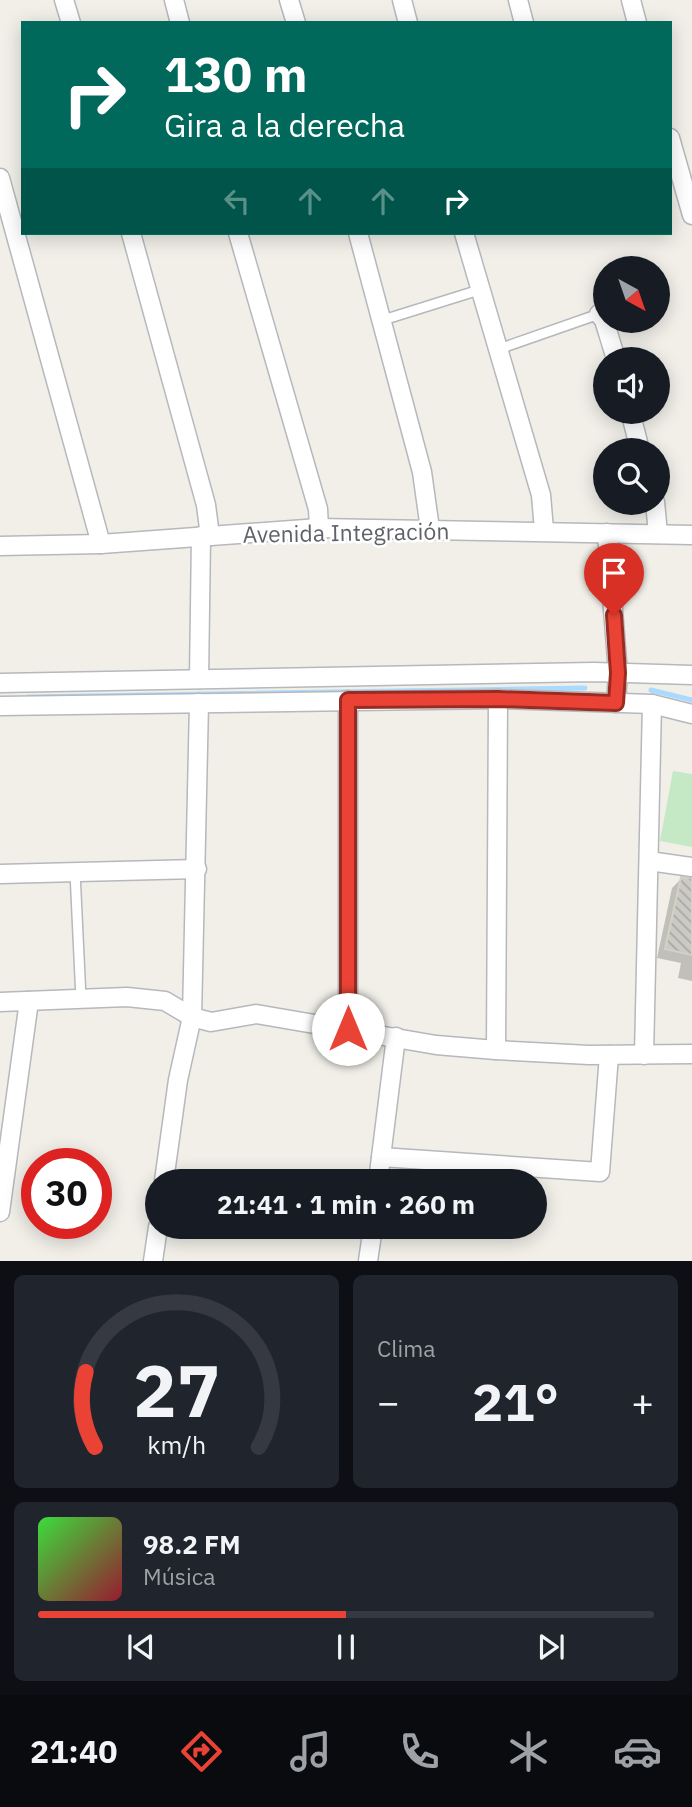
<!DOCTYPE html>
<html lang="es">
<meta charset="utf-8">
<style>
body{margin:0;font-family:"IBM Plex Sans",sans-serif;background:#20242c;color:#f1f3f6;height:100vh;display:flex;flex-direction:column;font-size:26px;white-space:nowrap}
*{box-sizing:border-box;margin:0}
p{font-size:23px;color:#9ea1a6}
.icon{flex:none;width:38px;height:38px;fill:none;stroke:currentColor;stroke-width:2;stroke-linecap:round;stroke-linejoin:round}
.map{position:relative;height:1261px;overflow:hidden}
.side{display:flex;flex-direction:column;gap:14px;padding:14px;background:#0d0f14;flex:1}
.side>*{flex:none}
.banner{position:absolute;left:21px;top:21px;width:651px;height:214px;border-radius:0px;box-shadow:0 4px 18px #0003;background:#00695c;color:#fff;overflow:hidden}
.needle{width:46px;rotate:140deg}
.tools{position:absolute;left:593px;top:256px;display:grid;gap:14px}
.tools a{display:grid;place-items:center;width:77px;height:77px;border-radius:50%;background:#171b24;box-shadow:0 4px 18px #0003;font-size:35px}
.speed{position:absolute;left:21px;top:1148px;display:flex;gap:14px;font-size:35px;font-weight:700;text-align:center}
.speed>*{display:grid;place-content:center;width:91px;height:91px;border-radius:50%;background:#171b24;box-shadow:0 4px 18px #0003;line-height:1}
.speed .limit{border:10px solid #d22;background:#fff;color:#111}
.pin{position:absolute;display:grid;place-items:center;width:60px;height:60px;color:#fff;margin:-72px -30px;border-radius:50% 50% 50% 0;rotate:-45deg;box-shadow:0 0 7px #0007}
.pin .icon{rotate:45deg}
.me{position:absolute;width:77px;margin:-38px;rotate:0deg;stroke-linejoin:round;filter:drop-shadow(0 0 5px #0008)}
.turn{display:flex;align-items:center;gap:24px;height:147px;padding:0 28px;font-size:32px}
.turn .icon{width:91px;height:91px;stroke-width:2.5}
.turn b{display:block;font-size:49px;line-height:60px}
.lanes{display:flex;align-items:center;height:66px;padding:0 28px;background:#0003;justify-content:center;gap:35px;direction:ltr}
.lanes .off{opacity:.35}
.big{font-size:52px;font-weight:800;line-height:1.1}
.side .card{flex:1;display:flex;flex-direction:column;justify-content:center;gap:10px;min-width:0;padding:0 24px;border-radius:10px;background:#20242c}
.side .dial{align-items:center;gap:0}
.dial svg{height:182px;overflow:visible;fill:none;stroke:#363941;stroke-width:7;stroke-linecap:round;text-anchor:middle}
.dial text{fill:#f1f3f6;stroke:none}
.song{display:flex;align-items:center;gap:21px}
.cover{width:84px;height:84px;border-radius:10px;background:linear-gradient(135deg,hsl(120 70% 55%),hsl(350 70% 35%))}
.played{height:7px;border-radius:4px;background:linear-gradient(90deg,#ea4335 50%,#363941 50%)}
.keys{display:flex;justify-content:space-around;direction:ltr}
.heat{display:flex;justify-content:space-between;align-items:center;font-size:38px;direction:ltr}
.side .tiles{flex:1;display:grid;gap:14px;grid-template-columns:1fr 1fr}
.card:last-child{grid-column:span 2}
.trip{position:absolute;left:145px;top:1169px;width:402px;height:70px;border-radius:35px;background:#171b24;box-shadow:0 4px 18px #0003;font-weight:800;line-height:70px;text-align:center}
.dock{display:flex;height:112px;justify-content:space-around;align-items:center;background:#090b0e;color:#9ea1a6}
.dock .icon{width:49px;height:49px}
.dock .current{color:#ea4335}
.dock b{font-size:32px;color:#f1f3f6}
.map>svg:first-child{display:block}
</style>
<div class="map">
<svg width="692" height="1261" viewBox="0 0 692 1261">
<defs>
<pattern id="building-back-hatch" width="6" height="6" patternUnits="userSpaceOnUse" patternTransform="scale(1.75)"><rect width="6" height="6" fill="#cccac5"/><path d="M-1 5l2 2M0 0l6 6M5-1l2 2" fill="none" stroke="#a9a8a4"/></pattern>
</defs>
<rect width="100%" height="100%" fill="#f1efe8"/>
<polygon fill="#c5e8c5" points="673,771 692,774 692,847 660,841"/>
<polygon fill="#0003" points="681,879 692,880 692,981 678,978 681,963 657,958 672,888"/>
<g fill="none" stroke-linecap="round" stroke-linejoin="round">
<g stroke="#aadaff" stroke-width="5">
<polyline points="651,690 692,700"/>
<polyline points="28,697 585,688"/>
</g>
</g>
<polygon fill="url(#building-back-hatch)" stroke="#d6d1c6" stroke-width="2" points="681,877 692,878 692,955 665,949"/>
<g fill="none" stroke-linecap="round" stroke-linejoin="round">
<defs>
<g id="lane">
<polyline points="380,321 479,290"/>
<polyline points="499,349 599,314"/>
<polyline points="75,872 81,999"/>
</g>
<g id="street">
<polyline points="64,0 71,23"/>
<polyline points="174,0 180,23"/>
<polyline points="289,0 296,23"/>
<polyline points="402,0 408,23"/>
<polyline points="518,0 524,23"/>
<polyline points="631,0 637,23"/>
<polyline points="670,138 692,215"/>
<polyline points="0,178 101,544"/>
<polyline points="131,233 206,505 210,536"/>
<polyline points="238,233 318,509 319,528"/>
<polyline points="358,233 422,472 430,529"/>
<polyline points="464,233 541,495 544,530"/>
<polyline points="599,314 604,320 616,359"/>
<polyline points="630,411 640,450"/>
<polyline points="655,502 658,534"/>
<polyline points="607,533 618,673 616,703"/>
<polyline points="0,546 101,544 319,528 692,535"/>
<polyline points="199,679 201,536"/>
<polyline points="0,683 594,672 692,675"/>
<polyline points="0,706 498,699 652,704 692,714"/>
<polyline points="649,861 692,867"/>
<polyline points="0,874 197,869"/>
<polyline points="0,1002 127,997 165,1001 192,1017 211,1022 256,1014 436,1045 496,1050 589,1055 692,1054"/>
<polyline points="348,1029 348,700"/>
<polyline points="496,1050 498,699"/>
<polyline points="644,1055 652,704"/>
<polyline points="381,1157 600,1172 609,1055"/>
<polyline points="164,1181 178,1080 192,1017 199,703"/>
<polyline points="378,1181 396,1037"/>
<polyline points="0,1212 29,1001"/>
<polyline points="153,1261 158,1227"/>
<polyline points="368,1261 373,1227"/>
</g>
</defs>
<use href="#lane" stroke="#b5b8bc" stroke-width="12"/>
<use href="#street" stroke="#b5b8bc" stroke-width="21"/>
<use href="#lane" stroke="#fff" stroke-width="9"/>
<use href="#street" stroke="#fff" stroke-width="18"/>
</g>
<g fill="none" stroke-linecap="round" stroke-linejoin="round">
<defs>
<polyline id="route" points="348,1029 348,700 498,699 616,703 618,673 614,615"/>
</defs>
<use href="#route" stroke="#982c22" stroke-width="18"/>
<use href="#route" stroke="#ea4335" stroke-width="12"/>
</g>
<g text-anchor="middle" dominant-baseline="central" stroke-width="5" stroke-linejoin="round" paint-order="stroke">
<g font-size="23" fill="#5f6368" stroke="#fff">
<text transform="translate(346 532) rotate(-1)">Avenida Integración</text>
</g>
</g>
</svg>
<div class="tools">
<a><svg class="needle" viewBox="-14 -14 28 28"><path d="M0-13l5 13h-10z" fill="#e53935"/><path d="M0 13l5-13h-10z" fill="#9ea1a6"/></svg></a>
<a><svg class="icon" aria-label="sound" viewBox="0 0 24 24"><path d="M4 9h4l5-4v14l-5-4H4zM17 9q2 3 0 6"/></svg></a>
<a><svg class="icon" aria-label="search" viewBox="0 0 24 24"><circle cx="10" cy="10" r="6"/><path d="M15 15l6 6"/></svg></a>
</div>
<div class="speed"><div class="limit">30</div></div>
<div class="pin" style="left:614px;top:615px;background:#d93025"><svg class="icon" aria-label="arrive" viewBox="0 0 24 24"><path d="M6 21V4h12l-3 4 3 4H6"/></svg></div>
<svg class="me" style="left:348px;top:1029px" viewBox="-20 -20 40 40"><circle r="19" fill="#fff"/><path d="M0-13L10 11 0 6-10 11z" fill="#ea4335"/></svg>
<div class="trip">21:41 · 1 min · 260 m</div>
<div class="banner">
<div class="turn"><svg class="icon" aria-label="right" viewBox="0 0 24 24"><path d="M7 20v-9h11M14 6l5 5-5 5"/></svg><div><b>130 m</b>Gira a la derecha</div></div>
<div class="lanes"><svg class="icon off" aria-label="left" viewBox="0 0 24 24"><path d="M17 20v-9H6M10 6l-5 5 5 5"/></svg><svg class="icon off" aria-label="ahead" viewBox="0 0 24 24"><path d="M12 20V5M6 11l6-6 6 6"/></svg><svg class="icon off" aria-label="ahead" viewBox="0 0 24 24"><path d="M12 20V5M6 11l6-6 6 6"/></svg><svg class="icon" aria-label="right" viewBox="0 0 24 24"><path d="M7 20v-9h11M14 6l5 5-5 5"/></svg></div>
</div>
</div>
<section class="side">
<div class="tiles">
<div class="card dial"><svg viewBox="0 0 100 80">
<path d="M14 69A42 42 0 1 1 86 69"/>
<path d="M14 69A42 42 0 0 1 10 36" stroke="#ea4335"/>
<text x="50" y="56" font-size="32" font-weight="700">27</text>
<text x="50" y="72" font-size="11">km/h</text>
</svg></div>
<div class="card"><p>Clima</p>
<div class="heat"><a>−</a><b class="big">21°</b><a>+</a></div>
</div>
<div class="card">
<div class="song"><i class="cover"></i><div><b>98.2 FM</b><p>Música</p></div></div>
<div class="played"></div>
<div class="keys"><svg class="icon" aria-label="previous" viewBox="0 0 24 24"><path d="M18 5L8 12l10 7zM5 5v14"/></svg><svg class="icon" aria-label="pause" viewBox="0 0 24 24"><path d="M8 5v14M16 5v14"/></svg><svg class="icon" aria-label="next" viewBox="0 0 24 24"><path d="M6 5l10 7-10 7zM19 5v14"/></svg></div>
</div>
</div>
</section>
<nav class="dock">
<b>21:40</b>
<svg class="icon current" aria-label="directions" viewBox="0 0 24 24"><path d="M12 3l9 9-9 9-9-9zM9 14v-3h6M13 9l2 2-2 2"/></svg>
<svg class="icon" aria-label="music" viewBox="0 0 24 24"><path d="M9 18V5l10-2v13"/><circle cx="6" cy="18" r="3"/><circle cx="16" cy="16" r="3"/></svg>
<svg class="icon" aria-label="phone" viewBox="0 0 24 24"><path d="M5 4h4l2 5-3 2q2 4 5 5l2-3 5 2v4C11 20 4 13 5 4z"/></svg>
<svg class="icon" aria-label="climate" viewBox="0 0 24 24"><path d="M12 3v18M4 7l16 10M4 17L20 7"/></svg>
<svg class="icon" aria-label="car" viewBox="0 0 24 24"><path d="M5 17H2v-5l4-1 3-4h7l3 4 3 1v5h-3M9 17h6M6 11h13"/><circle cx="7" cy="17" r="2"/><circle cx="17" cy="17" r="2"/></svg>
</nav>
